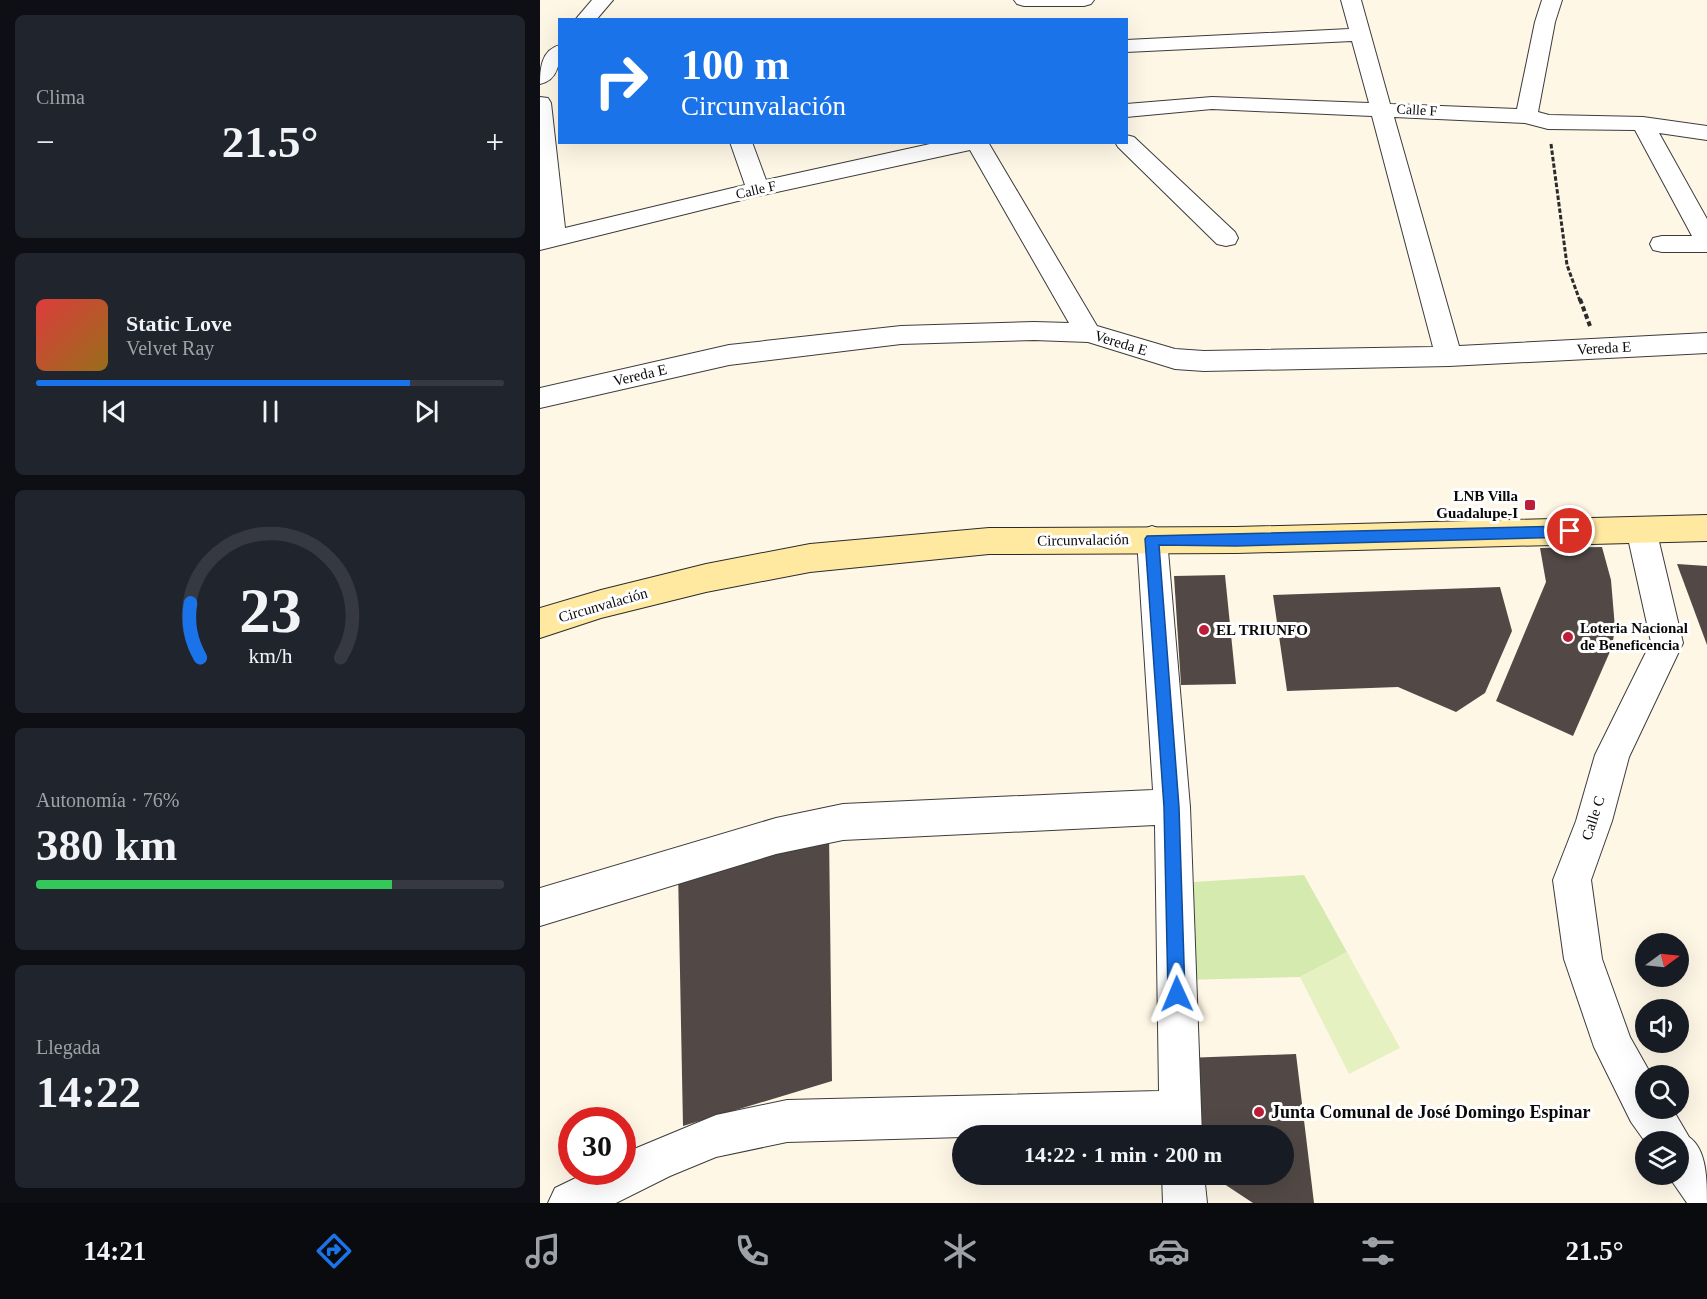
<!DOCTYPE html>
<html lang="es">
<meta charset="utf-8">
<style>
body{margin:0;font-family:Georgia,serif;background:#20242c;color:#f1f3f6;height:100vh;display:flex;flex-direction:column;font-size:22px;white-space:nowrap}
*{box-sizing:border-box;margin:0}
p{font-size:20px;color:#9ea1a6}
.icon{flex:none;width:33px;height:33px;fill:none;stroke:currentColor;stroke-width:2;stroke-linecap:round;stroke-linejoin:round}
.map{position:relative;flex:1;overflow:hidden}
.drawer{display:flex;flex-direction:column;gap:15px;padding:15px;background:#0d0f14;width:540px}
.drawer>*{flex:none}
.banner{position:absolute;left:18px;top:18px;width:570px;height:126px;border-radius:0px;box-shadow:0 6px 24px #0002;background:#1a73e8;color:#fff;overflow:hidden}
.needle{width:39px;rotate:75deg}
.tools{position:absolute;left:1095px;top:933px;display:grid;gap:12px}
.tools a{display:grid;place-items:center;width:54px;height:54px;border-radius:50%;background:#171b24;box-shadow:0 6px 24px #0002;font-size:30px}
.speed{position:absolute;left:18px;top:1107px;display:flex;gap:12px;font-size:30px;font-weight:700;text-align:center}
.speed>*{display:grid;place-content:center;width:78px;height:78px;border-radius:50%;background:#171b24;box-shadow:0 6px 24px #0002;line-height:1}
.speed .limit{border:9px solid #d22;background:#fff;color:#111}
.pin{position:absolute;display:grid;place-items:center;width:51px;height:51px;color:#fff;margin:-26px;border:3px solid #fff;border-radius:50%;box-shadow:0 2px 6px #0007}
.me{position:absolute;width:66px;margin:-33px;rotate:359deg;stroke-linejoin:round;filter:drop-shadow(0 0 4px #0008)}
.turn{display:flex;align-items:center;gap:21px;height:126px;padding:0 24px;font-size:27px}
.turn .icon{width:78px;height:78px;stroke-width:2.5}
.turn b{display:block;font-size:42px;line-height:51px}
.big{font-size:45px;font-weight:700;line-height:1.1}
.drawer .card{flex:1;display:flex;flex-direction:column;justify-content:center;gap:9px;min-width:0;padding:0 21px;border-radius:9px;background:#20242c}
.drawer .dial{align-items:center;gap:0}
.dial svg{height:156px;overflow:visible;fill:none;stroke:#363941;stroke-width:7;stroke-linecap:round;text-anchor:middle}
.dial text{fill:#f1f3f6;stroke:none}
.song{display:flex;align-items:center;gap:18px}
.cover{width:72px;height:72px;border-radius:9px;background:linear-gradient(135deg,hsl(0 70% 55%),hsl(40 70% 35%))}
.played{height:6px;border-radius:3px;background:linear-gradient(90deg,#1a73e8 80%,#363941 80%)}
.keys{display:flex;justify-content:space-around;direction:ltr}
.heat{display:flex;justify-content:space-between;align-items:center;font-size:33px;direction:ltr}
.charge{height:9px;border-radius:4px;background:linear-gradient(90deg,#34c759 76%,#363941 0)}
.trip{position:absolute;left:412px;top:1125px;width:342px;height:60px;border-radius:30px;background:#171b24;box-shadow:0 6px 24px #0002;font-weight:700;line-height:60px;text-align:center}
.tab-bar{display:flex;height:96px;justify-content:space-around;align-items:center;background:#090b0e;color:#9ea1a6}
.tab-bar .icon{width:42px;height:42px}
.tab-bar .selected{color:#1a73e8}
.tab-bar b{font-size:27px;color:#f1f3f6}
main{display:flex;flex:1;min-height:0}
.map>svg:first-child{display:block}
</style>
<main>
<section class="drawer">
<div class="card"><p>Clima</p>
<div class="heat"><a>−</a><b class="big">21.5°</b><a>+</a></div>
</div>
<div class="card">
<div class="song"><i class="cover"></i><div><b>Static Love</b><p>Velvet Ray</p></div></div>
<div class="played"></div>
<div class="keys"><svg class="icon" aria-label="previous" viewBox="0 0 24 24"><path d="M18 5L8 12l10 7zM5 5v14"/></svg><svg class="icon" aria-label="pause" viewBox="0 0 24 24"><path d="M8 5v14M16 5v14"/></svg><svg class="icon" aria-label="next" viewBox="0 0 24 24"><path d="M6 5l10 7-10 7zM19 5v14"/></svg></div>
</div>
<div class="card dial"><svg viewBox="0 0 100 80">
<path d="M14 69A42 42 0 1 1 86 69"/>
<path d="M14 69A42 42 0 0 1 9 41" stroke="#1a73e8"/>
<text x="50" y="56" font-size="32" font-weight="700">23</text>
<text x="50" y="72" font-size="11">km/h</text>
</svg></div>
<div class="card"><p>Autonomía · 76%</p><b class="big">380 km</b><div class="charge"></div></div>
<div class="card"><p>Llegada</p><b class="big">14:22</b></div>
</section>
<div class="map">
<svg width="1167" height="1203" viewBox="0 0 1167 1203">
<rect width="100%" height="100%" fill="#fff7e6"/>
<polygon fill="#d5eaaf" points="764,875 807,952 760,977 642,980 638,883"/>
<polygon fill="#e6f1c1" points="807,952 860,1048 809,1074 760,977"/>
<g fill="#524946">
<polygon points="1062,547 1071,580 1075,628 1072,647 1033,736 956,701 1006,582 1000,548"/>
<polygon points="1137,564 1167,566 1167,645"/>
<polygon points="685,575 696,684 641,685 634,576"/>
<polygon points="960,587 972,631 945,693 916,712 858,687 747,691 733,595"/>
<polygon points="289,831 292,1081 143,1126 138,870"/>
<polygon points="756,1054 774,1203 713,1203 669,1174 744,1174 744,1136 648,1136 645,1058"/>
</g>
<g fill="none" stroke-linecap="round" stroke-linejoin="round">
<defs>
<g id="minor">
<polygon points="52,0 73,0 56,20 35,20"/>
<polygon points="474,0 554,0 551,4 544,6 484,6 477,4"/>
<polygon points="801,0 821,0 850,104 977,109 995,22 1002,0 1022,0 1015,22 998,112 1009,115 1103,117 1167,126 1167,140 1119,133 1167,219 1167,252 1122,252 1113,250 1110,244 1113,238 1122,236 1152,236 1095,130 1008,129 985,123 854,117 919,346 1167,333 1167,353 909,366 664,371 635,369 548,342 494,340 361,344 189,365 0,408 0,388 189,345 361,326 494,322 529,323 430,150 218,196 0,250 0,97 8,98 11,103 25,228 205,185 190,142 212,142 226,180 399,142 448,142 557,326 635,349 664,351 893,347 832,116 672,109 586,117 586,104 672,97 829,103 812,41 586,52 586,40 809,29"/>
<path d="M20,45C20,61 19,80 0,84C0,69 1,50 20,45Z"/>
<polygon points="586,135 594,137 695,232 698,238 695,244 686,246 677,244 578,147 575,142 586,142"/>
<path d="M1101,517L1112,520L1116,529L1143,643L1089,757L1072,821L1051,880L1062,959L1090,1037L1112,1076H1106V1108H1132L1149,1137C1167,1149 1167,1181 1167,1203H1147L1127,1174H1138V1142L1106,1143L1091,1122L1054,1047L1024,959L1013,880L1036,821L1055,755L1111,642L1086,529L1090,520Z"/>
<polygon points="612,526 623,530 627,539 650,807 662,1136 620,1136 620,1132 423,1136 423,1137 247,1142 176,1157 130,1176 76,1203 8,1203 15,1188 48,1172 82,1172 82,1154 176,1115 247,1100 619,1091 615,825 303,840 236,854 0,926 0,888 236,818 303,804 613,790 597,539 601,530"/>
<polygon points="622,1174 664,1174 667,1203 623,1203"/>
</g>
<polygon id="secondary" points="1167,515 1167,541 696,553 449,554 270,572 166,592 61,618 0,638 0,608 61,590 166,564 270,544 449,528 696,527"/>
</defs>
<use href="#minor" stroke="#3c3c3c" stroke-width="2"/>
<use href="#secondary" stroke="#2b2b2b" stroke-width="2"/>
<polyline stroke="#2b2b2b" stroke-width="3" stroke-dasharray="4.5 2" stroke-linecap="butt" points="1011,144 1027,265 1040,301"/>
<polyline stroke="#2b2b2b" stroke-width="4" stroke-dasharray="5 3" stroke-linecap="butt" points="1040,299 1050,326"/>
<use href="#minor" fill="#fff" fill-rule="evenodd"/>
<use href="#secondary" fill="#ffe9a1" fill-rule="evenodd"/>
</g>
<polygon fill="#1a73e8" stroke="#114b97" stroke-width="1.5" points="1030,526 1036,531 1030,537 696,546 619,545 639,807 645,994 643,1000 637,1003 631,1000 628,994 624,807 605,539 607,536"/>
<g fill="#bd1d39" stroke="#fff" stroke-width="2">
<rect x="984" y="499" width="12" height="12" rx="3"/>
<circle cx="664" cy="630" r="6"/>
<circle cx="1028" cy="637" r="6"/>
<circle cx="719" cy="1112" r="6"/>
</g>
<g text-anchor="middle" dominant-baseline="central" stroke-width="6" stroke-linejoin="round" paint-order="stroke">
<g font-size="14" fill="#090909" stroke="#fff">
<text transform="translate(877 110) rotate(3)">Calle F</text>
<text transform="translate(216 190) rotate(-13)">Calle F</text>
</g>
<g font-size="15" fill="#090909" stroke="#fff">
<text transform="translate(581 343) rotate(17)">Vereda E</text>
<text transform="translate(1064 348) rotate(-3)">Vereda E</text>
<text transform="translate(100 375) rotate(-13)">Vereda E</text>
<text transform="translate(543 540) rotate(-1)">Circunvalación</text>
<text transform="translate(63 605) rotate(-16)">Circunvalación</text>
<text transform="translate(1053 818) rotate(-72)">Calle C</text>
</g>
<g font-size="15" font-weight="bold" fill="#090909" stroke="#fff" text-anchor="start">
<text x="978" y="496" text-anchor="end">LNB Villa<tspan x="978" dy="17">Guadalupe-I</tspan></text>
<text x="1040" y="628">Loteria Nacional<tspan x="1040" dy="17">de Beneficencia</tspan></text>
<text x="676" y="630">EL TRIUNFO</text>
</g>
<g font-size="18" font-weight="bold" fill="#090909" stroke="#fff" text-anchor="start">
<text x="731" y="1112">Junta Comunal de José Domingo Espinar</text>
</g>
</g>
</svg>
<div class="tools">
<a><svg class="needle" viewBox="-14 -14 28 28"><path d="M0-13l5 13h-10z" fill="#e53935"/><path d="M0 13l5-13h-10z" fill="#9ea1a6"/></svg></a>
<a><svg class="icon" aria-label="sound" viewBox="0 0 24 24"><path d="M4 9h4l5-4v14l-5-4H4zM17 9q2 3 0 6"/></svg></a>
<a><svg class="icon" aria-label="search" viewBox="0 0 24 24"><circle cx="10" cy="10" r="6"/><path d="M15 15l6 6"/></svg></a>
<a><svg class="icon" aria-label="layers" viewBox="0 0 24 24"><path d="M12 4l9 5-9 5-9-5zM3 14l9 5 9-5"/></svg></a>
</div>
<div class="speed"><div class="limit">30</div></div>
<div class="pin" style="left:1030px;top:531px;background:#d93025"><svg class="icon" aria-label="arrive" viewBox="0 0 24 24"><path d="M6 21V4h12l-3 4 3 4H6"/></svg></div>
<svg class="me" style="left:637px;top:994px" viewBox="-20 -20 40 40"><path d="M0-17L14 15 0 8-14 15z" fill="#1a73e8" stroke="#fff" stroke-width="4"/></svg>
<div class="trip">14:22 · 1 min · 200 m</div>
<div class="banner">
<div class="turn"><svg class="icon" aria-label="right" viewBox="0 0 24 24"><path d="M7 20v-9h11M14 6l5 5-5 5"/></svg><div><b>100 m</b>Circunvalación</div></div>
</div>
</div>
</main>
<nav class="tab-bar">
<b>14:21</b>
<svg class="icon selected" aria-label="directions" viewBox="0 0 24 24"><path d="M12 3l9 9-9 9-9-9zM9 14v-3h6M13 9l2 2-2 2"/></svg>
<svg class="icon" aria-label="music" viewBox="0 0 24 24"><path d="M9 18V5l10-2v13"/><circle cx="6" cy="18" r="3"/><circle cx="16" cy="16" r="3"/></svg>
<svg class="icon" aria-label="phone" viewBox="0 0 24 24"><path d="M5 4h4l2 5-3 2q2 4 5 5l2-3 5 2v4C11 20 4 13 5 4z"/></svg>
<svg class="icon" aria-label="climate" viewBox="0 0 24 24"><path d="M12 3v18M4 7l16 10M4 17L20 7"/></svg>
<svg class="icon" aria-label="car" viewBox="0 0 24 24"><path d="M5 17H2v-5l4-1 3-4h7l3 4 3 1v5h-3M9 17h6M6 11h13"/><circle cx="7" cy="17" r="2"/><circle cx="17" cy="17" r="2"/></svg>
<svg class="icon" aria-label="filters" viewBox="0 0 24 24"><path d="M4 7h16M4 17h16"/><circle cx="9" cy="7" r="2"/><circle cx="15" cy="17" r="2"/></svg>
<b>21.5°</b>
</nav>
